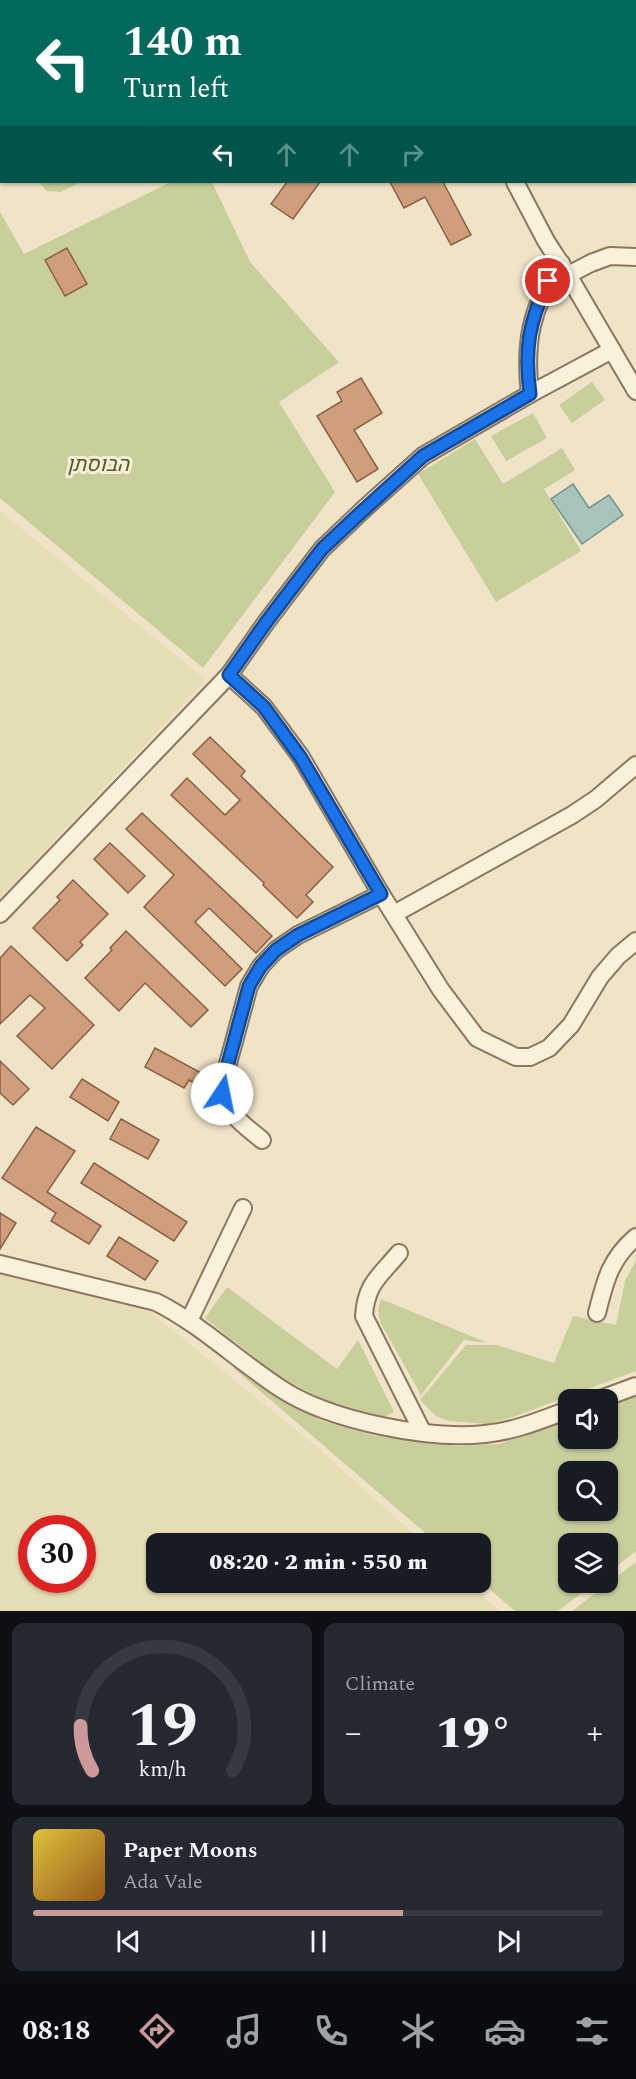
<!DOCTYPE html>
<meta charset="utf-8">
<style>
body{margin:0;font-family:Spectral,Heebo,serif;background:#242831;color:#f1f3f6;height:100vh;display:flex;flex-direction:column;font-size:22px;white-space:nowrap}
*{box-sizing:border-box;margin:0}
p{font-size:20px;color:#9ea1a6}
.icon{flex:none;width:33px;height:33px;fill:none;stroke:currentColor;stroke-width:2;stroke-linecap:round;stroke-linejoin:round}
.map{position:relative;height:1611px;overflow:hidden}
.drawer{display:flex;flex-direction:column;gap:12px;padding:12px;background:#0d0f14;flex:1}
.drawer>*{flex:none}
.top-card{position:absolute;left:0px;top:0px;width:636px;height:183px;box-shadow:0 2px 4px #0004;background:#00695c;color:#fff;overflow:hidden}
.buttons{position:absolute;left:558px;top:1389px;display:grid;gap:12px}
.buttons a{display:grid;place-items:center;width:60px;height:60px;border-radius:12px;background:#171b24;box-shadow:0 2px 4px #0004;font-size:30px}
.speed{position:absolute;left:18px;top:1515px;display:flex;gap:12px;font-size:30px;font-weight:700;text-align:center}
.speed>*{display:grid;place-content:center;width:78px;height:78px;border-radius:50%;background:#171b24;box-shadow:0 2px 4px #0004;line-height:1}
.speed .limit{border:9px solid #d22;background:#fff;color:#111}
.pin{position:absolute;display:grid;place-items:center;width:51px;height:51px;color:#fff;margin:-26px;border:3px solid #fff;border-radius:50%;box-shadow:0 2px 6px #0007}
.me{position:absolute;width:66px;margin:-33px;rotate:11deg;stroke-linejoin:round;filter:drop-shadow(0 0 4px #0008)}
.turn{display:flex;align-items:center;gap:21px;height:126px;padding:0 24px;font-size:27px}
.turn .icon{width:78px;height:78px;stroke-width:2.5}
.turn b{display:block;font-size:42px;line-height:51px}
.lanes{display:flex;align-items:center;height:57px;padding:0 24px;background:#0003;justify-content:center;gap:30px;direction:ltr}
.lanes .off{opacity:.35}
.big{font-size:45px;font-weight:800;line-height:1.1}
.drawer .widget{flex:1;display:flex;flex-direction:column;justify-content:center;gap:9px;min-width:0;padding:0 21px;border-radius:12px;background:#242831}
.drawer .dial{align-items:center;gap:0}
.dial svg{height:156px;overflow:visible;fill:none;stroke:#363941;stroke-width:7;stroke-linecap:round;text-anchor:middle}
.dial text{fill:#f1f3f6;stroke:none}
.song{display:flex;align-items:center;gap:18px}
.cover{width:72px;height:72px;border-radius:9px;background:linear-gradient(135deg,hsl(50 70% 55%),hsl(30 70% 35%))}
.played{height:6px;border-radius:3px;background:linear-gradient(90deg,#cc999b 65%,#363941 65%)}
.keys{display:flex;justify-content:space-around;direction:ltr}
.heat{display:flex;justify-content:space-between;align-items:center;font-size:33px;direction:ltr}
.drawer .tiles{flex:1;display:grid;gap:12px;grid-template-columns:1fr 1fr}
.widget:last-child{grid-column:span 2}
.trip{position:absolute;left:146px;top:1533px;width:345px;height:60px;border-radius:12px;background:#171b24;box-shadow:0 2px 4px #0004;font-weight:800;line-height:60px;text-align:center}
.dock{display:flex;height:96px;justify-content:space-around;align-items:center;background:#090b0e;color:#9ea1a6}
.dock .icon{width:42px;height:42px}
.dock .active{color:#cc999b}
.dock b{font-size:27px;color:#f1f3f6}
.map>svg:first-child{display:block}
</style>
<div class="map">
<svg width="636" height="1611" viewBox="0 0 636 1611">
<rect width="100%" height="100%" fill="#f0e4c8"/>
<g fill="#e6deb5" fill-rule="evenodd">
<polygon points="0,511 206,680 0,898"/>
<path d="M0,1272L149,1311L310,1441L424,1543L156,1544V1582L468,1583L500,1611H0ZM32,1528H82V1580H32Z"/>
</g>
<g fill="#c9cf9b" fill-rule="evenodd">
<polygon points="1,4 1,3 1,111 0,108"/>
<polygon points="38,182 81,182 61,192 47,191"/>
<polygon points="171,182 212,182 250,262 339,362 279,402 335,492 203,668 0,498 0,212 24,254"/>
<polygon points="592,382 605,400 572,423 559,405"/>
<polygon points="533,413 547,438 506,461 491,436"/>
<polygon points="475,439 503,484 562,448 575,470 544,489 581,551 496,602 418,474"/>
<polygon points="636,1260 636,1371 513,1417 486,1424 449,1421 436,1416 420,1400 466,1345 497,1345 554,1363 573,1316 616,1325 625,1281"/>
<polygon points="227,1287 337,1369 358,1340 394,1412 384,1417 324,1400 275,1374 205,1318"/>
<polygon points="381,1299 488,1343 464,1340 421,1395 380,1322 378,1309"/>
<path d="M231,1366L322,1421L376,1436L458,1446L499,1444L568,1419V1438H608V1404L636,1394V1551L608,1573V1544H568V1582L595,1583L558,1611H515L480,1581V1544L437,1543ZM568,1472H608V1510H568Z"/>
<polygon points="636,1562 636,1611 572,1611"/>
</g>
<polygon fill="#a9c4bc" stroke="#6f938a" stroke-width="1.5" points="573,484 589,508 609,495 623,515 582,544 551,499"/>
<g fill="#cf9f7d" stroke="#8d5f41" stroke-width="1.5">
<polygon points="287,182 320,182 293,219 271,204"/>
<polygon points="390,182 443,182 471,235 451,245 425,197 404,208"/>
<polygon points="67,248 87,284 65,296 45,260"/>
<polygon points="361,378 382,413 354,430 378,469 357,482 317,416 342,401 337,392"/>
<polygon points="210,737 245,771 241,776 333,867 306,895 313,902 297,918 263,885 264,883 171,795 187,778 225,815 240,800 193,754"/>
<polygon points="142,813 272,936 256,953 209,908 195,922 242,969 225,986 144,907 174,875 126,829"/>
<polygon points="110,843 145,876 128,893 94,859"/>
<polygon points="73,880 108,914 80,942 83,945 67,961 33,928 60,900 57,897"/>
<polygon points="126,931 208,1010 191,1027 145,983 119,1011 85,978 112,950 110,948"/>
<polygon points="11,946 94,1025 52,1069 17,1036 45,1008 30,995 0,1024 0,958"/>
<polygon points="155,1048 203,1074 197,1085 189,1080 184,1088 145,1067"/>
<polygon points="0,1061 29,1089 13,1105 0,1093"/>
<polygon points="82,1079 119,1102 108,1121 70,1097"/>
<polygon points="121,1119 159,1140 148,1159 110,1139"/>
<polygon points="36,1127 75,1151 47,1192 101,1226 89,1244 51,1221 56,1213 2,1178"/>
<polygon points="94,1163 187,1222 174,1241 81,1183"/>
<polygon points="0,1213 16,1223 0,1249"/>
<polygon points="119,1237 158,1261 145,1280 107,1256"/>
</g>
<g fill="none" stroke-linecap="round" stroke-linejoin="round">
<defs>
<g id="minor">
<polyline points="248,0 250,2"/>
<polyline points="458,0 458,2"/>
<polyline points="515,182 546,241 568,275 636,391"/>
<polyline points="568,275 591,263 610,256 636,257"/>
<path d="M530,394C524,343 531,306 561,263"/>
<polyline points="229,675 264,707 301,757 381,894 441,990 477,1038 516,1057 530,1057 549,1048 571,1025 600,977 618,956 636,941"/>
<polyline points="0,914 229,675 267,621 322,549 365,508 423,456 530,394 612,350"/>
<polyline points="394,914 572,815 596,799 636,765"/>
<path d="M262,1140C243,1124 220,1110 223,1082L249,986L261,966L276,950L298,935L381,894"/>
<path d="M399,1253C379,1277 366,1284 364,1316L422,1431"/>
<path d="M0,1264L156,1302C202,1325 239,1362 283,1390C332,1421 428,1440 485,1434C515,1431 541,1420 568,1410"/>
<path d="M597,1313C605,1281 610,1259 636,1237"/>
<polyline points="189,1321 243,1208"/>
<polyline points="598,1400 636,1386"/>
</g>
</defs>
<use href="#minor" stroke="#8d765c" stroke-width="20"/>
<use href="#minor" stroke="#faf1dc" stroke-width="16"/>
</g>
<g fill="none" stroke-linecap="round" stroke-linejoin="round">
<defs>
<path id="route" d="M222,1094L223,1082L249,986L261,966L276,950L298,935L381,894L301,758L264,707L229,675L267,621L322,549L357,516L423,456L530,394C524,349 529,322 548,281"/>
</defs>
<use href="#route" stroke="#114b97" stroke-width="15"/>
<use href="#route" stroke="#1a73e8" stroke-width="10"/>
</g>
<g text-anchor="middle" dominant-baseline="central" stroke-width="6" stroke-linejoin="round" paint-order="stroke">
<g font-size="21" font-style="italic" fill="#4d5a26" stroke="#f7eed8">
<text x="98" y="465">הבוסתן</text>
</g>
</g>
</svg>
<div class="buttons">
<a><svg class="icon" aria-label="sound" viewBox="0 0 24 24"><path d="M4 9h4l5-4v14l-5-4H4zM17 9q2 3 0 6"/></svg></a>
<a><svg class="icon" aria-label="search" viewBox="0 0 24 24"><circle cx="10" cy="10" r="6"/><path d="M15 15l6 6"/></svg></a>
<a><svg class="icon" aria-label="layers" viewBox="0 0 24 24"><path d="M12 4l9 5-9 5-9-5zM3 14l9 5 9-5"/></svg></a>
</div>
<div class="speed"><div class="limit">30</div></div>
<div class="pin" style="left:548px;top:281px;background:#d93025"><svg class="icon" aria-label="arrive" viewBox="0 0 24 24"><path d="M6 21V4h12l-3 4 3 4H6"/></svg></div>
<svg class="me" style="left:222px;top:1094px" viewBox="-20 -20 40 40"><circle r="19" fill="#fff"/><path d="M0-13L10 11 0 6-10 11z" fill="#1a73e8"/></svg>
<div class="trip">08:20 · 2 min · 550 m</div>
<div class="top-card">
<div class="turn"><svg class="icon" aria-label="left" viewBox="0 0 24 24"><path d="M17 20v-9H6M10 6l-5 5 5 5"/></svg><div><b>140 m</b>Turn left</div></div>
<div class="lanes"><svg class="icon" aria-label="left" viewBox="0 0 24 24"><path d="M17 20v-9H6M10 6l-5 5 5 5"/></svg><svg class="icon off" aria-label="ahead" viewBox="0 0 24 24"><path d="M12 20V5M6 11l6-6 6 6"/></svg><svg class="icon off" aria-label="ahead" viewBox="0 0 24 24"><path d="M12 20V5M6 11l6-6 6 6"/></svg><svg class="icon off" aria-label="right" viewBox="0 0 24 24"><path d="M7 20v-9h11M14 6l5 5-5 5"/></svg></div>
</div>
</div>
<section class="drawer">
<div class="tiles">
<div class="widget dial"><svg viewBox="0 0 100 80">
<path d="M14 69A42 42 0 1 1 86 69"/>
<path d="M14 69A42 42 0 0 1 8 46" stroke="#cc999b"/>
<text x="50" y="56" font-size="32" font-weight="700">19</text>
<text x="50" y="72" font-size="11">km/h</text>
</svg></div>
<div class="widget"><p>Climate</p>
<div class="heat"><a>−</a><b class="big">19°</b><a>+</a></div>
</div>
<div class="widget">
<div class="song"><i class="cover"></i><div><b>Paper Moons</b><p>Ada Vale</p></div></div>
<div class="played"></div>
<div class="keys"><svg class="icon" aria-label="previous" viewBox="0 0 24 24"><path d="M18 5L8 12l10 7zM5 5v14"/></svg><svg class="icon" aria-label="pause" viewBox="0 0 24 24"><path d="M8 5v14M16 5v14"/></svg><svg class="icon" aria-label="next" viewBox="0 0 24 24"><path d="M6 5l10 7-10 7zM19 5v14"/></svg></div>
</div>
</div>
</section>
<nav class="dock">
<b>08:18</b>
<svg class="icon active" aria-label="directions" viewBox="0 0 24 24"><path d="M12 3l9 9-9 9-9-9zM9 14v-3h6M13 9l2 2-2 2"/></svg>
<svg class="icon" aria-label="music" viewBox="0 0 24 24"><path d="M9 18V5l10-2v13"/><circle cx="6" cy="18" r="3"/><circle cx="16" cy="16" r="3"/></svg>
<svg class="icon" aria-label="phone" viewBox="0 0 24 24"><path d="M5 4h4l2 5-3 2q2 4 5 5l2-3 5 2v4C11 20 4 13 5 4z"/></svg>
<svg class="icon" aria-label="climate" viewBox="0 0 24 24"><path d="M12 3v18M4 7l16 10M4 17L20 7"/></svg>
<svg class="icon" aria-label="car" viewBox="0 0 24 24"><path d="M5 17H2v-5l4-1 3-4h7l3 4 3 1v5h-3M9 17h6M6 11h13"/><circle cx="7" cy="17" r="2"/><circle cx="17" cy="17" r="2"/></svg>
<svg class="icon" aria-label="filters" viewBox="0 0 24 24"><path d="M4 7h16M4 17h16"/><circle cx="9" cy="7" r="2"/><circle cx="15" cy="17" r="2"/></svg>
</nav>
